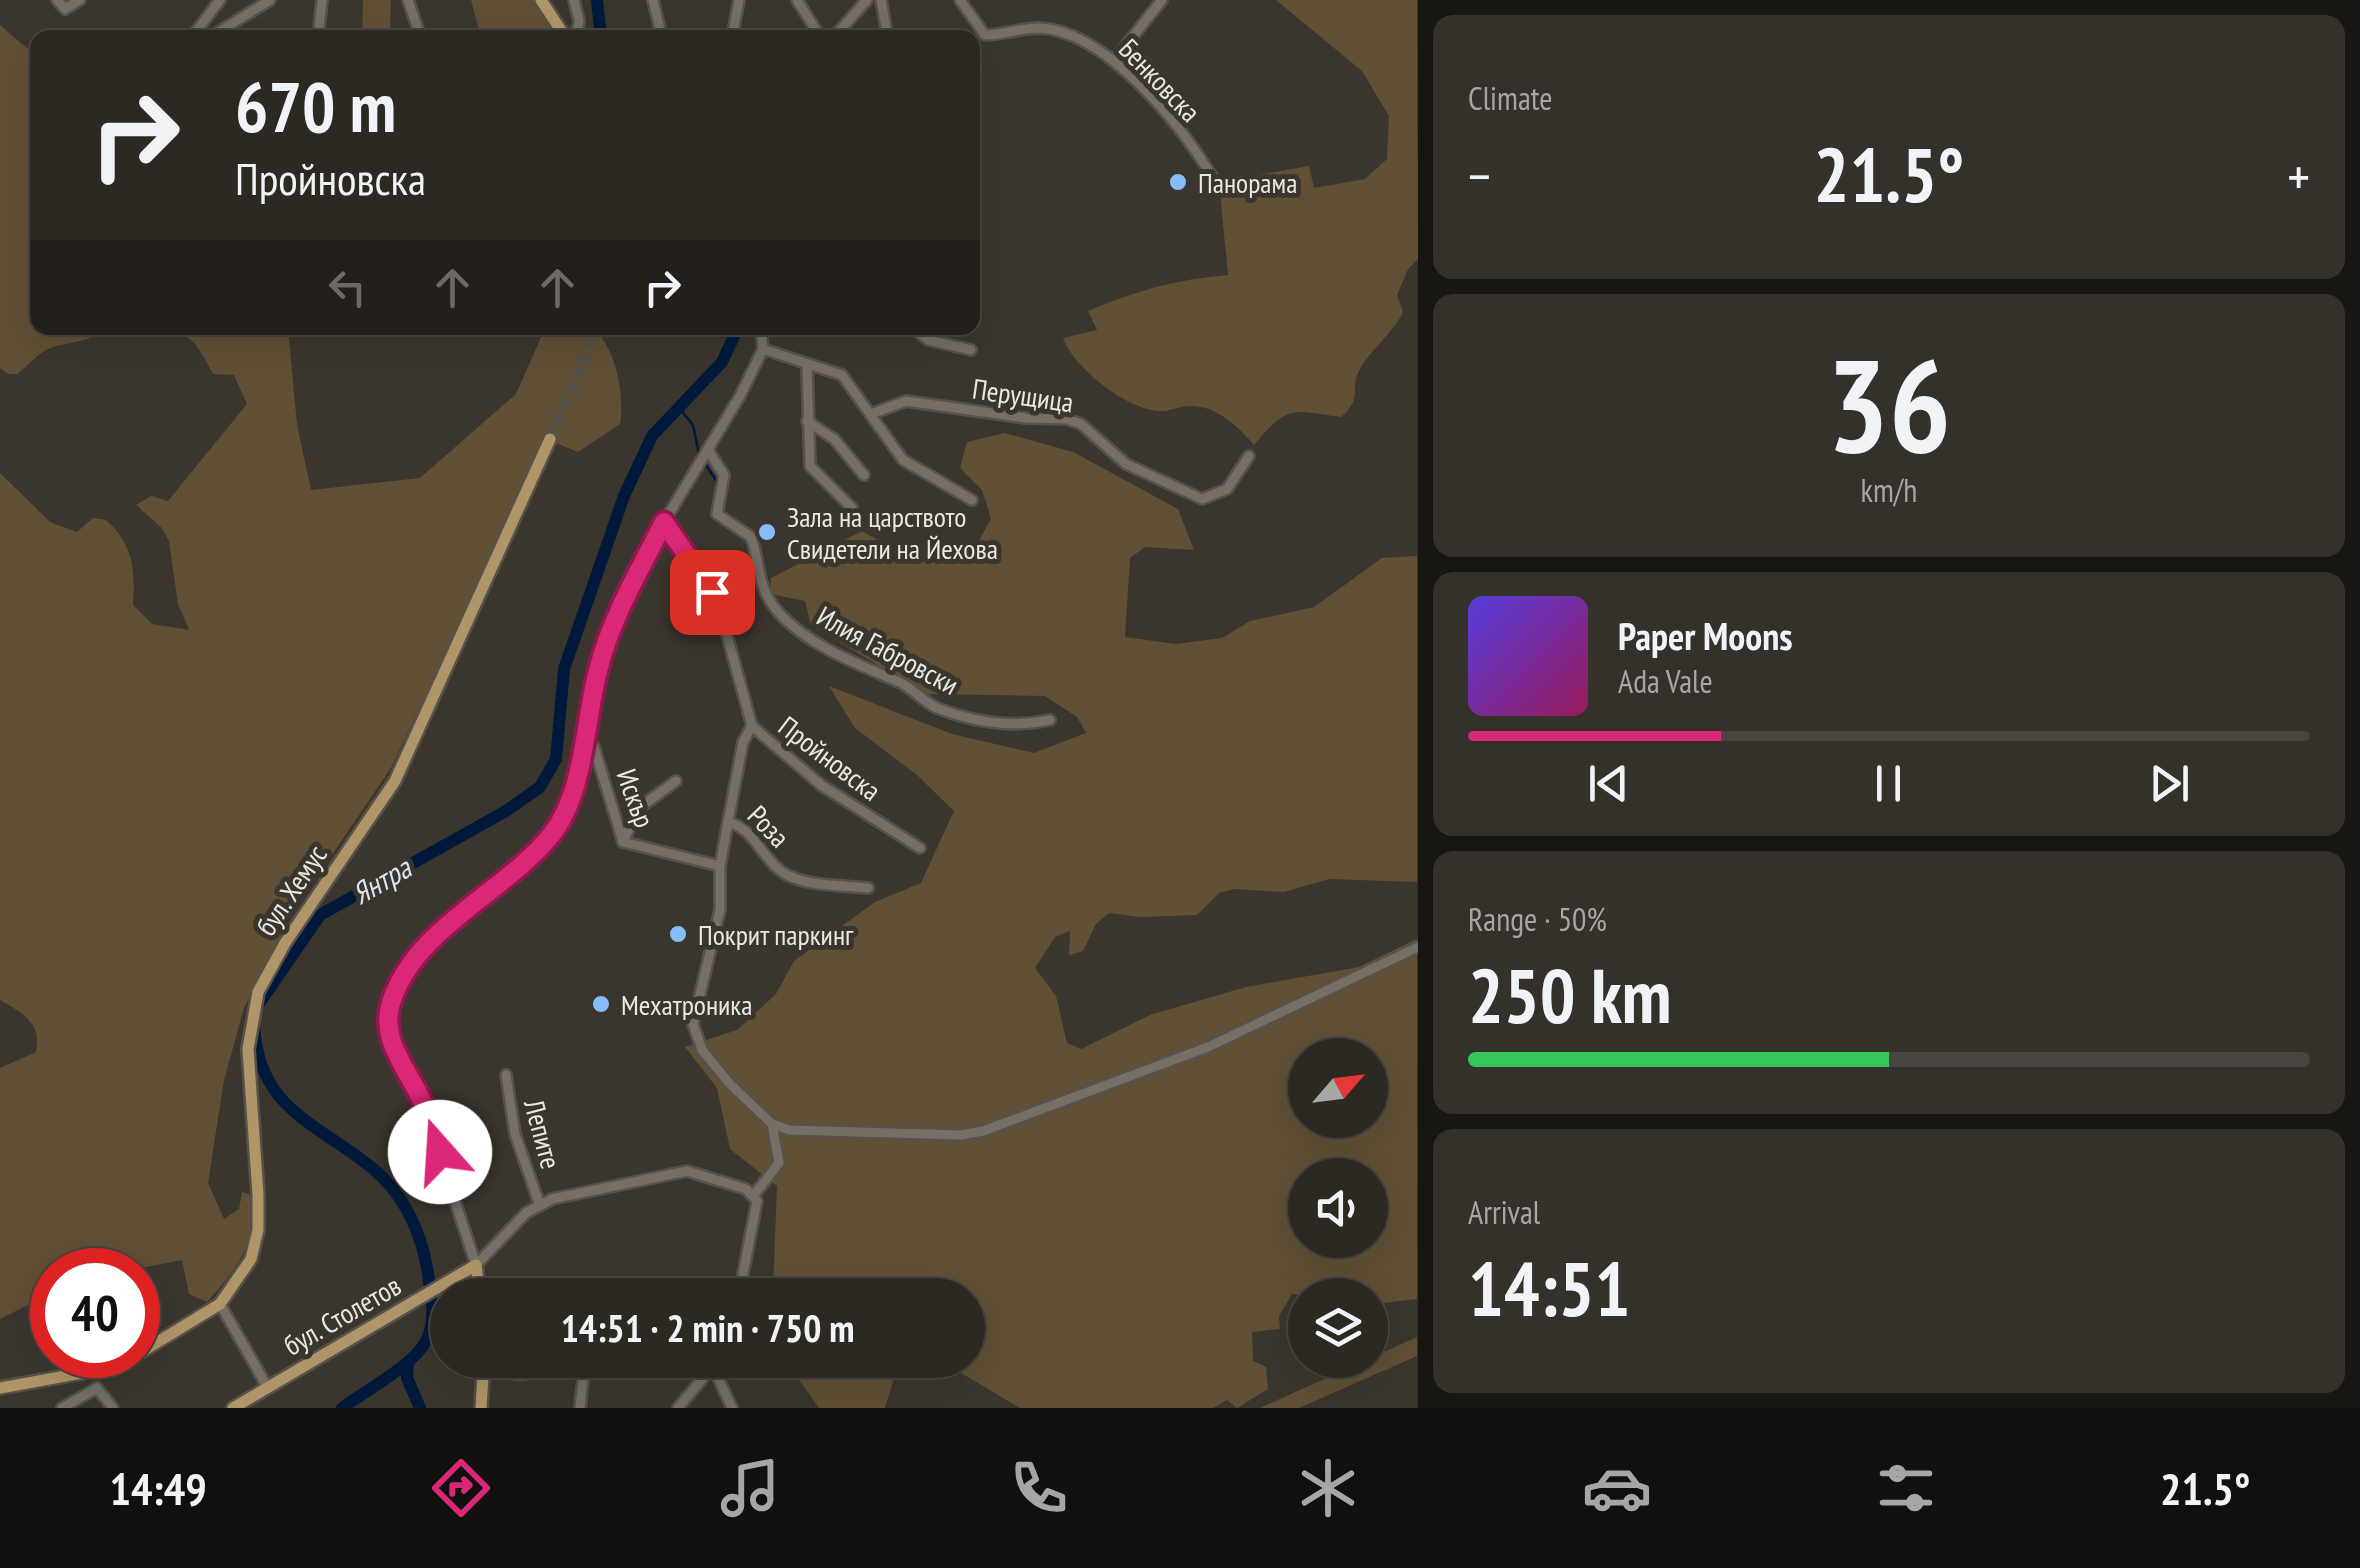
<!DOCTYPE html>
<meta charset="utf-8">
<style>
body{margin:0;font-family:"PT Sans Narrow",sans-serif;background:#34302a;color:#f1f3f6;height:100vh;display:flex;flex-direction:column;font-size:38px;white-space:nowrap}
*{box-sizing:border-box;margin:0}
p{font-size:32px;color:#a6a6a5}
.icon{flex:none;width:55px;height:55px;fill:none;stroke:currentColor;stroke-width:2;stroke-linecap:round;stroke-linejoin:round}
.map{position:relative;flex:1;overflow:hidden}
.panel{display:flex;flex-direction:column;gap:15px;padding:15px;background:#181613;width:942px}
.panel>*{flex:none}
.banner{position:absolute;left:30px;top:30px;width:950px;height:305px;border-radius:20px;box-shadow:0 10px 40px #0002,0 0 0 2px #484440;background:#2c2822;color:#f1f3f6;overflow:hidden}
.needle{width:65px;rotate:62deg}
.controls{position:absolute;left:1288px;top:1038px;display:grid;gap:20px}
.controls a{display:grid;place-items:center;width:100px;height:100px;border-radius:50%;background:#2c2822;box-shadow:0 10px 40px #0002,0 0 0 2px #484440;font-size:50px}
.speed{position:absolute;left:30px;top:1248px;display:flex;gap:20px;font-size:50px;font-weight:700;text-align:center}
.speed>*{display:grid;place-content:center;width:130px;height:130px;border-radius:50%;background:#2c2822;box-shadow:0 10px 40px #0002,0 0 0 2px #484440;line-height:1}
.speed .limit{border:15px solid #d22;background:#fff;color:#111}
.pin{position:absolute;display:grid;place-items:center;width:85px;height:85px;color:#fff;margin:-42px;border-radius:20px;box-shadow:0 5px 15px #0006}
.me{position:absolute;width:110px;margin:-55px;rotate:341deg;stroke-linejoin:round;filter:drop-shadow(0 0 8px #0008)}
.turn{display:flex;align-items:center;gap:35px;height:210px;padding:0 40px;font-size:45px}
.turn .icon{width:130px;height:130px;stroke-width:2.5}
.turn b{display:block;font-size:70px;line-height:85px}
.lanes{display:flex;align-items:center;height:95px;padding:0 40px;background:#0003;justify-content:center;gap:50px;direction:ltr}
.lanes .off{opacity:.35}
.big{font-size:75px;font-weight:800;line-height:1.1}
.panel .tile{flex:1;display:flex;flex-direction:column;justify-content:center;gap:15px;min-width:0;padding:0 35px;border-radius:20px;background:#34302a}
.panel .dial{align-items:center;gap:0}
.dial b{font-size:130px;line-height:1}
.song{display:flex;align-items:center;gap:30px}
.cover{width:120px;height:120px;border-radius:15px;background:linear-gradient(135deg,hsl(250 70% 55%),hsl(330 70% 35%))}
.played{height:10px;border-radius:5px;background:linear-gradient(90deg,#db2777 30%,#484440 30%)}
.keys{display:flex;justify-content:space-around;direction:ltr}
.heat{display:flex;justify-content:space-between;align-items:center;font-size:55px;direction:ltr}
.charge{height:15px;border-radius:8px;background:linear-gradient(90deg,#34c759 50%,#484440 0)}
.trip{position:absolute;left:430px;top:1278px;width:555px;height:100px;border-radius:50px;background:#2c2822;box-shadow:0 10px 40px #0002,0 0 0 2px #484440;font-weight:800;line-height:100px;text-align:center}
.tabs{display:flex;height:160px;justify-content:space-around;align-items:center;background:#12100e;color:#a6a6a5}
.tabs .icon{width:70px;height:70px}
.tabs .on{color:#db2777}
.tabs b{font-size:45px;color:#f1f3f6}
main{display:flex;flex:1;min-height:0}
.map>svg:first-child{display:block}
</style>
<main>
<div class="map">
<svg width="1418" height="1408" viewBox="0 0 1418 1408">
<rect width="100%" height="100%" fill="#3b362d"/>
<g fill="#615036" fill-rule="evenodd">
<polygon points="363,0 391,0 390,37 362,37"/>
<polygon points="471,0 534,0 555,37 481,37"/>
<path d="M1276,0H1417L1418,259L1408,269L1397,295L1403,312C1392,335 1368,351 1358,373C1350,391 1363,398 1341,417C1292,410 1288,404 1254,445C1239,427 1216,405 1190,406C1180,406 1169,412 1159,411C1126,409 1074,368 1063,338L1097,330L1088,311C1135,291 1177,279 1228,275L1219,182L1309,166L1314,188L1365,179L1387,159L1389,116L1362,71Z"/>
<path d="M0,25L37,57L38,328H110C90,340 79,341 57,346C39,350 31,364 17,374H8L0,368Z"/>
<path d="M167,328H288L297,425L311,490L420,478L516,394L545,328H604L602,338C618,360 624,398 620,424L578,452L546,439L391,768L289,918L244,1008L224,1080L208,1183L224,1219L239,1209L242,1192L249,1194C263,1237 234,1272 207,1302L189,1294L182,1260L130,1270H52V1293L0,1319V1068L36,1052C42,1023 23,1013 0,1000V473L50,522L77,532L93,518L106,520C134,545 135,570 133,605L152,624L189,630L178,604L169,541L162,528L136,505L151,496L168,501L247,404L234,375L213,374C201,352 195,335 167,328Z"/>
<path d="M1005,433L1073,452L1178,509L1194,550L1145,547L1130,558L1125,637L1176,644L1222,638L1250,621L1314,607L1382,558L1417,556V882L1329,879L1284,892L1234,889L1219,893L1197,915L1141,917L1109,913L1096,924L1083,951L1069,955L1070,931L1055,937L1035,968L1056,996L1067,1043L1081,1049L1150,1015L1246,987L1359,967L1417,939V1299L1383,1303L1370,1295L1292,1294L1279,1316L1280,1329L1252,1332L1253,1361L1266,1367L1268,1389L1237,1408L1227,1400L1213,1408H1020L939,1360H968V1295H773L777,1186L730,1149L717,1088L685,1047L737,1030L776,994L794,961L875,902L921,883L954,811L917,775L855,728L829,686L952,734L1034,753L1086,733L1077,717L1045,696L926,694L811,625L805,601L770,594L771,578L862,531L918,563L978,542L991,519L982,490L960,468L967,442ZM1305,1055H1370V1120H1305ZM1305,1175H1370V1240H1305Z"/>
<polygon points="1417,1337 1417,1356 1299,1408 1260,1408"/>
<polygon points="785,1360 923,1360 896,1372 885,1408 819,1408"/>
</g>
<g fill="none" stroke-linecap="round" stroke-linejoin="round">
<g stroke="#00193a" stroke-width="2.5">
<polyline points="679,408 693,425 699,454"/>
<polyline points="703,461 718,483"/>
</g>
<g stroke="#00193a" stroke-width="12">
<polyline points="597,0 601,38"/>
<polyline points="260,1002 320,915 506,811 540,787 556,759 564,669 624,496 652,436 722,362 738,328"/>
<path d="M254,1026C259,1109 315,1122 371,1167C406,1195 424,1238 429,1281C432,1301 436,1322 426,1341C414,1365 365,1391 342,1408"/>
<polyline points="408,1362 407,1378 420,1408"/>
</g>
<polyline stroke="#555148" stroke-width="11" stroke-dasharray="11 5.5" stroke-linecap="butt" points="550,439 599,328"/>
<defs>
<g id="minor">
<polyline points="57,0 65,9 80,0"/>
<polyline points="408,0 421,38"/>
<polyline points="574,0 579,21 576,38"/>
<polyline points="653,0 662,38"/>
<polyline points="797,0 821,38"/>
<polyline points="881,0 888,38"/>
<path d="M960,0L985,35C1003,35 1021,28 1039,28C1106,30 1181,125 1213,178"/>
<polyline points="191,38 220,0"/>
<polyline points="209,38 270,0"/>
<polyline points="318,38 322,0"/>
<polyline points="732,38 739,0"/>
<polyline points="833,38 867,0"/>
<polyline points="1115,59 1162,0"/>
<polyline points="972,134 974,134"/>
<polyline points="914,328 928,340 971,350"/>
<polyline points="763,349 842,375 903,460 972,500"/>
<polyline points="807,366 810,466 852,508"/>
<polyline points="871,414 906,401 1026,418 1067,419 1081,424 1126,464 1202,499 1227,489 1249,456"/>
<polyline points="807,421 834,439 864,475"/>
<path d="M710,453L724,475L717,514L751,537C760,561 757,587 775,608C805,645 858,664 899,682C913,688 923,702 937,708C973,722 1012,728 1050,720"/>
<polyline points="664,522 720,610 752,726 821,785 920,848"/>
<path d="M752,726L743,742L728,822C753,828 761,856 781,871C801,887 843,885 868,888"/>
<polyline points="583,740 594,747 623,842 720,866"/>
<polyline points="728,822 720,866 720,910 693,1024 702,1050 730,1084 772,1124 789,1130 961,1135 983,1131 1208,1047 1418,947"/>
<polyline points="623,842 639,808 676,781"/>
<polyline points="506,1075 515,1134 539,1203"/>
<polyline points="754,1195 779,1163 772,1124"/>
<polyline points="739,1295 757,1201 746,1189 687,1171 552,1199 526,1213 476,1265 421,1098 392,1043 391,1004 411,966 432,943 536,852 561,820 573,794 603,653 664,522 740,396 763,349 761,328"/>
<polyline points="220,1304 268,1388"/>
<path d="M484,1364C512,1375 528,1382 551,1360"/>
<polyline points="714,1369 732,1408"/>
<polyline points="62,1408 97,1388 113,1408"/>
<polyline points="580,1408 585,1360"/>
<polyline points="678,1408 718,1360"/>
</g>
<g id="major">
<polyline points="541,0 566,38"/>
<polyline points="138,1354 220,1304 251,1259 258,1230 258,1195 248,1049 258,992 285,943 395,781 550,439"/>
<polyline points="0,1388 82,1373 134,1355"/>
<polyline points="233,1408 476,1265 480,1295"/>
<polyline points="481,1408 484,1360"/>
</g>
</defs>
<use href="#minor" stroke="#56524b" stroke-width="14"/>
<use href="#major" stroke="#56524b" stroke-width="16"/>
<use href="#minor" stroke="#756f66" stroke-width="9"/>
<use href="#major" stroke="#b09568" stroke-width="11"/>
</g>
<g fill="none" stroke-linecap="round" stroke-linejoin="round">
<defs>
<path id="route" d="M440,1152C433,1133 428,1113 419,1095C405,1066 380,1038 391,1003C414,928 506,892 552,834C586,790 584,720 599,667C612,616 641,568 664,522L712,592"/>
</defs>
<use href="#route" stroke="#8e194d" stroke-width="25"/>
<use href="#route" stroke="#db2777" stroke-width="18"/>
</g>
<g fill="#87bbfc" stroke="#3b362d" stroke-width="4">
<circle cx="1178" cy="182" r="10"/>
<circle cx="767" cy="532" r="10"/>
<circle cx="678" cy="934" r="10"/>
<circle cx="601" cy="1004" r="10"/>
</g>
<g text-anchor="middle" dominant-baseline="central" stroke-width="10" stroke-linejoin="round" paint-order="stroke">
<g font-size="28" fill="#ebe8e3" stroke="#3b362d">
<text transform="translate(1160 80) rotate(46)">Бенковска</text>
<text transform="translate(1023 395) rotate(8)">Перущица</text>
<text transform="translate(888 650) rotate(28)">Илия Габровски</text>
<text transform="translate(830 758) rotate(37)">Пройновска</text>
<text transform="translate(636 798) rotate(70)">Искър</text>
<text transform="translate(769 826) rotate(46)">Роза</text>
<text transform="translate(291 890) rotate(-56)">бул. Хемус</text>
<text transform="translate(543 1134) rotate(75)">Лепите</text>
<text transform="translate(342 1315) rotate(-30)">бул. Столетов</text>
</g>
<g font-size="28" fill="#ebe8e3" stroke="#3b362d" text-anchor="start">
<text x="1198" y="182">Панорама</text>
<text x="787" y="516">Зала на царството<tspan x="787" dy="32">Свидетели на Йехова</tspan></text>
<text x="698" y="934">Покрит паркинг</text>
<text x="621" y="1004">Мехатроника</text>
</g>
<g font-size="30" font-style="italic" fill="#dbe5f2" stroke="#3b362d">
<text transform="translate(381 880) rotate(-30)">Янтра</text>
</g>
</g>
</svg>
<div class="controls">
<a><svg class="needle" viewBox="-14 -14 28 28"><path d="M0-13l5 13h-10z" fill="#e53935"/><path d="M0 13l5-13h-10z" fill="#a6a6a5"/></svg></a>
<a><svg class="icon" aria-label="sound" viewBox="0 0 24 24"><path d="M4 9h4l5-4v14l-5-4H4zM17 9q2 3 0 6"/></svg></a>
<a><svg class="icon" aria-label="layers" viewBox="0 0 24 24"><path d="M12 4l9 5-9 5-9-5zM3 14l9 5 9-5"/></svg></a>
</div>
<div class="speed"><div class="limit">40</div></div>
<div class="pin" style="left:712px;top:592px;background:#d93025"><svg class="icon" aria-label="arrive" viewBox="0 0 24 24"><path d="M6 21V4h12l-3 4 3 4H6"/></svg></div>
<svg class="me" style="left:440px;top:1152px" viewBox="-20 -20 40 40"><circle r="19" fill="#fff"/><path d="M0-13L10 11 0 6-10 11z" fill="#db2777"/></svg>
<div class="trip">14:51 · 2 min · 750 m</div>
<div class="banner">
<div class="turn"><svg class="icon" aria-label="right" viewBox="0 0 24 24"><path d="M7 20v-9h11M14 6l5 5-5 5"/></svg><div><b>670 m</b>Пройновска</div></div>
<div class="lanes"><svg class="icon off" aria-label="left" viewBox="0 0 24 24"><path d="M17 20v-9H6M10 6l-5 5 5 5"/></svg><svg class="icon off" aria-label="ahead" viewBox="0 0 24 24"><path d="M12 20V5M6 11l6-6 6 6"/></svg><svg class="icon off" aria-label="ahead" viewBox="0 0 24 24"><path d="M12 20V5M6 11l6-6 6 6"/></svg><svg class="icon" aria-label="right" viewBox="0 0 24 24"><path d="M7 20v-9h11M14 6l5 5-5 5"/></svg></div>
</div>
</div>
<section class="panel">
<div class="tile"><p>Climate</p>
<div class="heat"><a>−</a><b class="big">21.5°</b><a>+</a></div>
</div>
<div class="tile dial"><b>36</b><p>km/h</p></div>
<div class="tile">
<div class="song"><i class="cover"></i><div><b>Paper Moons</b><p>Ada Vale</p></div></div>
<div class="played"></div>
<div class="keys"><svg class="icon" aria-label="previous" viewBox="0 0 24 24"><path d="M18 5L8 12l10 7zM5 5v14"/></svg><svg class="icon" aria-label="pause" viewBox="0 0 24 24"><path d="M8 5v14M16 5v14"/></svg><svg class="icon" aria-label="next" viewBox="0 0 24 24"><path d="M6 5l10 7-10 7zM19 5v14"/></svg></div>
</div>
<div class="tile"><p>Range · 50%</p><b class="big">250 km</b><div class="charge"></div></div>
<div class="tile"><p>Arrival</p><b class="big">14:51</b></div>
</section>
</main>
<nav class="tabs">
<b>14:49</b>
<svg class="icon on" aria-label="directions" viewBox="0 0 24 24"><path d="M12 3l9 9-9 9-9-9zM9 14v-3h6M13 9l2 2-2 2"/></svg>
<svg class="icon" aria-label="music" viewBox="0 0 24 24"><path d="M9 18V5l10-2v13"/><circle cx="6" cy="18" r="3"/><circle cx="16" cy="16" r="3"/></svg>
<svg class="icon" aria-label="phone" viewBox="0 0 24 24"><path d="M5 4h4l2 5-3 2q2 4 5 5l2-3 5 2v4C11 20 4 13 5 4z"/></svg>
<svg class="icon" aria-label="climate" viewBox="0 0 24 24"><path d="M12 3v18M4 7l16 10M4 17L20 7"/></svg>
<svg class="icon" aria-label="car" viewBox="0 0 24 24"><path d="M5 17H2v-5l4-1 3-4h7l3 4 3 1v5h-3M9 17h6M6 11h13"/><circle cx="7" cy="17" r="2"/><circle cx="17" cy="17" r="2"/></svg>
<svg class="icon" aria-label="filters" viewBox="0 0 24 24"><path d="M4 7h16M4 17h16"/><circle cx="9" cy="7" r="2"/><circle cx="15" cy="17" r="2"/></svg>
<b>21.5°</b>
</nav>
